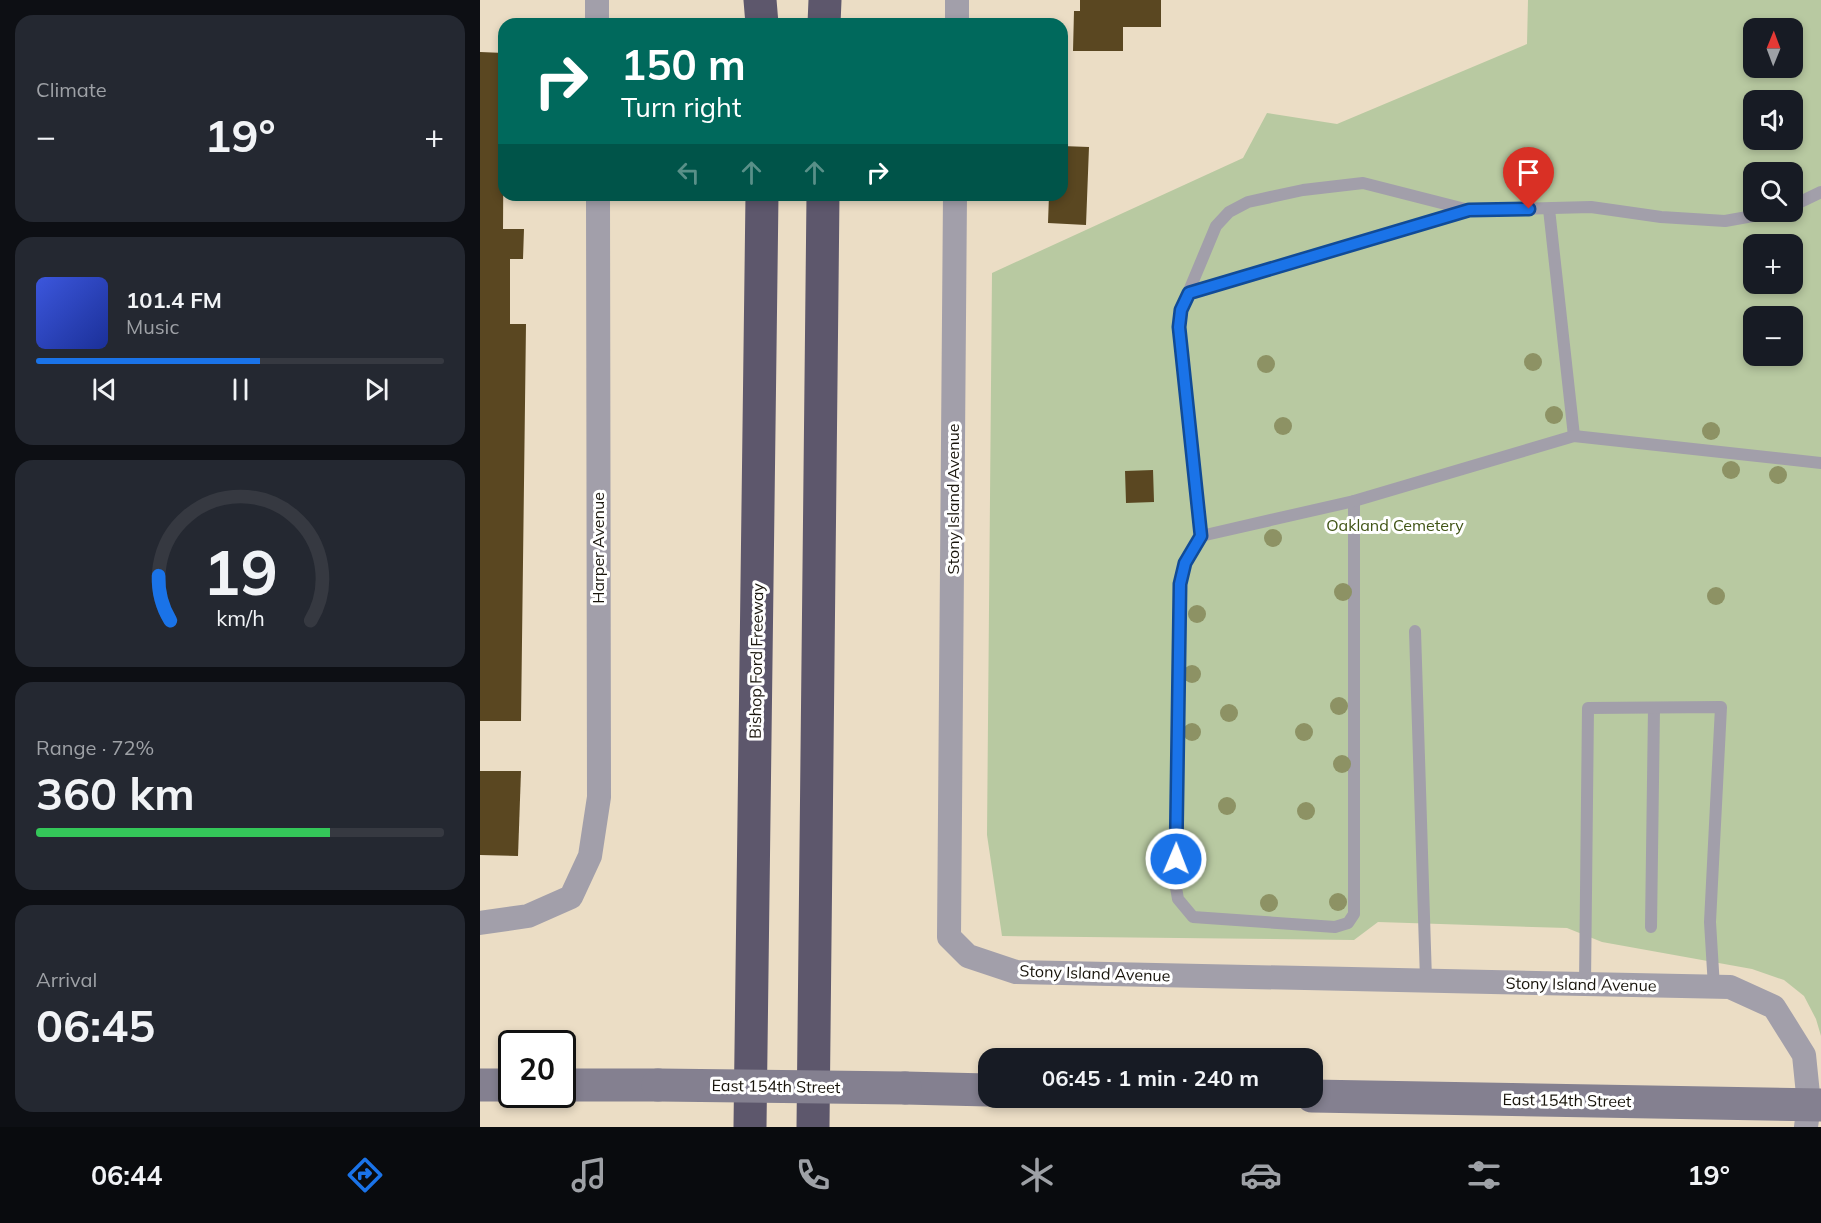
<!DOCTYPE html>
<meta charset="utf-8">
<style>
body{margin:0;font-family:Mulish,sans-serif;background:#242831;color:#f1f3f6;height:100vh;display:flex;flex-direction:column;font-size:22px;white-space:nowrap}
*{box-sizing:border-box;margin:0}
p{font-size:20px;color:#9ea1a6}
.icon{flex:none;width:33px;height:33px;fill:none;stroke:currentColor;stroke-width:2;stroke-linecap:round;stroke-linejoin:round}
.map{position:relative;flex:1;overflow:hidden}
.drawer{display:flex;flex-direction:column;gap:15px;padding:15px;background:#0d0f14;width:480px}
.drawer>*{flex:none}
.top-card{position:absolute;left:18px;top:18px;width:570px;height:183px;border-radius:18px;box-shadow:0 3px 9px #0003;background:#00695c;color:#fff;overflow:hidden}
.needle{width:39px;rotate:1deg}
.buttons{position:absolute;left:1263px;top:18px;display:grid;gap:12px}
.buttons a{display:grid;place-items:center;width:60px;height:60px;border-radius:12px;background:#171b24;box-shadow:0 3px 9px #0003;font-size:30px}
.speed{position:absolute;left:18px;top:1030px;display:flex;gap:12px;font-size:30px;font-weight:700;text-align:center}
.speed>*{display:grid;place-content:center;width:78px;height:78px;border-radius:50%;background:#171b24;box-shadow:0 3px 9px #0003;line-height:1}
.speed .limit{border:3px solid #111;border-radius:9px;background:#fff;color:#111}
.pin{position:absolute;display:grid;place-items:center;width:51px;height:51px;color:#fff;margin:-62px -26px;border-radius:50% 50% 50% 0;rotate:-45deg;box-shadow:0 0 6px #0007}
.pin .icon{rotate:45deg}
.me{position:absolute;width:66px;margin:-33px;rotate:1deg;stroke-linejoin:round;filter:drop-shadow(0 0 4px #0008)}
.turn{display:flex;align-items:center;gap:21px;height:126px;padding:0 24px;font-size:27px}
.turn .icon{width:78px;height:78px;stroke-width:2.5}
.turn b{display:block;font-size:42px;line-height:51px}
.lanes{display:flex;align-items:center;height:57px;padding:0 24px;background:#0003;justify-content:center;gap:30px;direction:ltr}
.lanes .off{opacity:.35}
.big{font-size:45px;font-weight:700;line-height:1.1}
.drawer .widget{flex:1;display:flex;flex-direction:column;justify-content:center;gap:9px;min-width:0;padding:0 21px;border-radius:18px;background:#242831}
.drawer .dial{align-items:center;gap:0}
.dial svg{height:156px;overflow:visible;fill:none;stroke:#363941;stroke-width:7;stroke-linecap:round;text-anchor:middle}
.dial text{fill:#f1f3f6;stroke:none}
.song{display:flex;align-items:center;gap:18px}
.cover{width:72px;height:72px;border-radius:9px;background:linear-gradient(135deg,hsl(230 70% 55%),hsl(230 70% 35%))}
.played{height:6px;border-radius:3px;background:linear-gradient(90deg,#1a73e8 55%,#363941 55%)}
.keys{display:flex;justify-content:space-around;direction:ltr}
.heat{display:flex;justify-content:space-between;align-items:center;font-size:33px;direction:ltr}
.charge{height:9px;border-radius:4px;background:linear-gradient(90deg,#34c759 72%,#363941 0)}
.trip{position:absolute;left:498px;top:1048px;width:345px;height:60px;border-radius:18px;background:#171b24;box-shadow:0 3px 9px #0003;font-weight:700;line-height:60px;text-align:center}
.dock{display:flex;height:96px;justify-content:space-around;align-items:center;background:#090b0e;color:#9ea1a6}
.dock .icon{width:42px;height:42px}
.dock .selected{color:#1a73e8}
.dock b{font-size:27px;color:#f1f3f6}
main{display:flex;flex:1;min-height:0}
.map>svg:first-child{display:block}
</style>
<main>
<section class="drawer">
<div class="widget"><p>Climate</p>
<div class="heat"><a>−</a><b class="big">19°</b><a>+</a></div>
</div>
<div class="widget">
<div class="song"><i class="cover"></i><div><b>101.4 FM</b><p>Music</p></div></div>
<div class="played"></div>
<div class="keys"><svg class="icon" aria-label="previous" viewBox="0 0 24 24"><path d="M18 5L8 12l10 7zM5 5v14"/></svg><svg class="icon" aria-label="pause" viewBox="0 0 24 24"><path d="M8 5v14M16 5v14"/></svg><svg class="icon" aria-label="next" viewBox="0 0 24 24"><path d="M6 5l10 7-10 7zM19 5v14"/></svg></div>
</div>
<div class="widget dial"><svg viewBox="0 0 100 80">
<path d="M14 69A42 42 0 1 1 86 69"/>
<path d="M14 69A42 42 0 0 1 8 46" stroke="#1a73e8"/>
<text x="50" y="56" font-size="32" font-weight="700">19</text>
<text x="50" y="72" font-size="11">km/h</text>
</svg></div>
<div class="widget"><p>Range · 72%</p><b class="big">360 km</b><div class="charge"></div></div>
<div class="widget"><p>Arrival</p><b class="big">06:45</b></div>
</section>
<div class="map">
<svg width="1341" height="1127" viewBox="0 0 1341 1127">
<rect width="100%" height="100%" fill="#ebddc5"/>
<path fill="#b8c9a1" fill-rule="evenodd" d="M1048,0H1341V1036L1336,1019L1324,996L1304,980L1272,969L1122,942L1087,928L898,922L874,940L522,936L507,835L512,273L763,158L787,113L857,124L1047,44ZM1274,28H1312V68H1274ZM1274,100H1312V140H1274ZM1274,172H1312V212H1274ZM1274,244H1312V284H1274ZM1274,316H1312V356H1274Z"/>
<g fill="#5a4721">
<polygon points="600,0 681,0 681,27 643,27 643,51 593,51 594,11 600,11"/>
<polygon points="0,52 24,53 23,229 44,229 43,259 30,259 30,324 46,324 41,721 0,721"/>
<polygon points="582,146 609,147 606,225 568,223 569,195 582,195"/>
<polygon points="673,470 674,502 646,503 645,471"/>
<polygon points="0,771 41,771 38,856 0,855"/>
</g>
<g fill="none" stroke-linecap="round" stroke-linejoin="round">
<g stroke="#a29faa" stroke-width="12">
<polyline points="1312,206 1341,192"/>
<polyline points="1069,209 1094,436"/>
<polyline points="709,293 988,211"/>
<polyline points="874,501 874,914 868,923 855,927 713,917 698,899 695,882 700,584 705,563 721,536 699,327 701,310 736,226 749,212 768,202 823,190 883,183 989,210 1111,207 1181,217 1245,221 1295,212"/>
<polyline points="721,536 874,501 1094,436 1341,463"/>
<polyline points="935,631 946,980"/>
<polyline points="1171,927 1174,708"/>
<polyline points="1105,984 1108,708 1241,707 1230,922 1234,987"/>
</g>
<g stroke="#a29faa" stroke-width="24">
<polyline points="117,0 117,24"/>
<polyline points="477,24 477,0"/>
<polyline points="475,195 469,937 488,956 536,972 1250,987 1294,1007 1324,1055 1329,1104 1326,1127"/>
<polyline points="0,923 48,916 91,897 110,856 119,797 118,195"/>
</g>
<g stroke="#848090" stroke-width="33">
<polyline points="0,1085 32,1085"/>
<polyline points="82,1085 178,1085"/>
<polyline points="425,1088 508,1090"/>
<polyline points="832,1096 1341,1105"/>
</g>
<g stroke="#5d576c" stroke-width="33">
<polyline points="280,0 282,24"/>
<polyline points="344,24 345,0"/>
<polyline points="270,1127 282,195"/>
<polyline points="333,1127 343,195"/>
</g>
<polyline stroke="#848090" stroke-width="33" points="178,1085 425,1088"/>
</g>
<g fill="#8d9264">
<circle cx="1053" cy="362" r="9"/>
<circle cx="786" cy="364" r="9"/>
<circle cx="1074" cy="415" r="9"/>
<circle cx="803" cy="426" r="9"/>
<circle cx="1231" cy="431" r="9"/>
<circle cx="1251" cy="470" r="9"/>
<circle cx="1298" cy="475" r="9"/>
<circle cx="793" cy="538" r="9"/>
<circle cx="863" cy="592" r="9"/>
<circle cx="1236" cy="596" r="9"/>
<circle cx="717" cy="614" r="9"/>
<circle cx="712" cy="674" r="9"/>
<circle cx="859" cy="706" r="9"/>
<circle cx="749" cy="713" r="9"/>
<circle cx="712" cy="732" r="9"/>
<circle cx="824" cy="732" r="9"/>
<circle cx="862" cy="764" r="9"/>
<circle cx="747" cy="806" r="9"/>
<circle cx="826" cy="811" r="9"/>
<circle cx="713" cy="851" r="9"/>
<circle cx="858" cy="902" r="9"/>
<circle cx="789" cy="903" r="9"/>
</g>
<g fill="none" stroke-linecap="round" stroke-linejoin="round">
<defs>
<polyline id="route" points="696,859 700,584 705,563 721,536 699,327 701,310 709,293 989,210 1049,209"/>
</defs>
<use href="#route" stroke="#114b97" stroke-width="15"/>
<use href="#route" stroke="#1a73e8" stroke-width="10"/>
</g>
<g text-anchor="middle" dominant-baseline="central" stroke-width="6" stroke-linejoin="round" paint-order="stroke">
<g font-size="16" fill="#18140b" stroke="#fff">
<text transform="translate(473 499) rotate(-90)">Stony Island Avenue</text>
<text transform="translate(118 548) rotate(-90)">Harper Avenue</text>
<text transform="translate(276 661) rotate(-89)">Bishop Ford Freeway</text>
<text transform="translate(615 973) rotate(2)">Stony Island Avenue</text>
<text transform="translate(1101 984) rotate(1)">Stony Island Avenue</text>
<text transform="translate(296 1086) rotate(1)">East 154th Street</text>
<text transform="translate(1087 1100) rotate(1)">East 154th Street</text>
</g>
<g font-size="16" fill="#405415" stroke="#fff">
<text x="915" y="525">Oakland Cemetery</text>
</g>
</g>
</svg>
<div class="buttons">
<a><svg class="needle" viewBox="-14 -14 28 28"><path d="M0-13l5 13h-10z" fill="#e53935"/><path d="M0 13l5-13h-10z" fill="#9ea1a6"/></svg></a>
<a><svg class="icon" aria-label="sound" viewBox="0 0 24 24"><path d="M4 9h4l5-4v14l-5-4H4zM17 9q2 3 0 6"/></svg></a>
<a><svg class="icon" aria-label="search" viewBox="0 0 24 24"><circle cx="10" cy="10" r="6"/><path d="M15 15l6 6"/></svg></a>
<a>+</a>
<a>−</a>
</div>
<div class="speed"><div class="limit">20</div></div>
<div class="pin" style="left:1049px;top:209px;background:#d93025"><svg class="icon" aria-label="arrive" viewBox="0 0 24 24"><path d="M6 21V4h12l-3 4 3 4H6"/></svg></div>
<svg class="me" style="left:696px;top:859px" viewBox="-20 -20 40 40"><circle r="17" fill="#1a73e8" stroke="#fff" stroke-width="3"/><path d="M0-11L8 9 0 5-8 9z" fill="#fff"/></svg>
<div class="trip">06:45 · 1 min · 240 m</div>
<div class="top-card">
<div class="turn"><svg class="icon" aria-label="right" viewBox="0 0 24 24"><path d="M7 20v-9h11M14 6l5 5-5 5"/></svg><div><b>150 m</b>Turn right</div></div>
<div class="lanes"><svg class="icon off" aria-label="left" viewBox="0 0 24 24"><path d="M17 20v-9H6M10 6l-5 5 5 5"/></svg><svg class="icon off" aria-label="ahead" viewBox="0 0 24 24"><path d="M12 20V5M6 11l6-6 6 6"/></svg><svg class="icon off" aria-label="ahead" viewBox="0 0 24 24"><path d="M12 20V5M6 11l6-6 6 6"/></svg><svg class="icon" aria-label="right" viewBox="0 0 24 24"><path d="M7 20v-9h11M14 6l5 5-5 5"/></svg></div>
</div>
</div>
</main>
<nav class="dock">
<b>06:44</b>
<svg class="icon selected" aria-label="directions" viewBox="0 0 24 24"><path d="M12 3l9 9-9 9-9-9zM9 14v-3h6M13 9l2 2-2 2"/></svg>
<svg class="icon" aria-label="music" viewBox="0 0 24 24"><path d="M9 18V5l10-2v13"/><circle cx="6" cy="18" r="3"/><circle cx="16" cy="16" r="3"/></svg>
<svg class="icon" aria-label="phone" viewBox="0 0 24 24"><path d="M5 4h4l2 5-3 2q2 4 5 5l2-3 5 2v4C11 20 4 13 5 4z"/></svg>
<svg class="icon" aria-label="climate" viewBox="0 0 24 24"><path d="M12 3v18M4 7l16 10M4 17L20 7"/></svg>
<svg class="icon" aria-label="car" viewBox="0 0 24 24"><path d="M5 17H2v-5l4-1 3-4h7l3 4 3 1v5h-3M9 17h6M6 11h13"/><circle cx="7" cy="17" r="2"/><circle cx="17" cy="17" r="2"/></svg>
<svg class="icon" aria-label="filters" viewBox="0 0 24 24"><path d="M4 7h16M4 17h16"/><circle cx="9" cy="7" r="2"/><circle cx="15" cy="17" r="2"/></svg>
<b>19°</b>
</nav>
